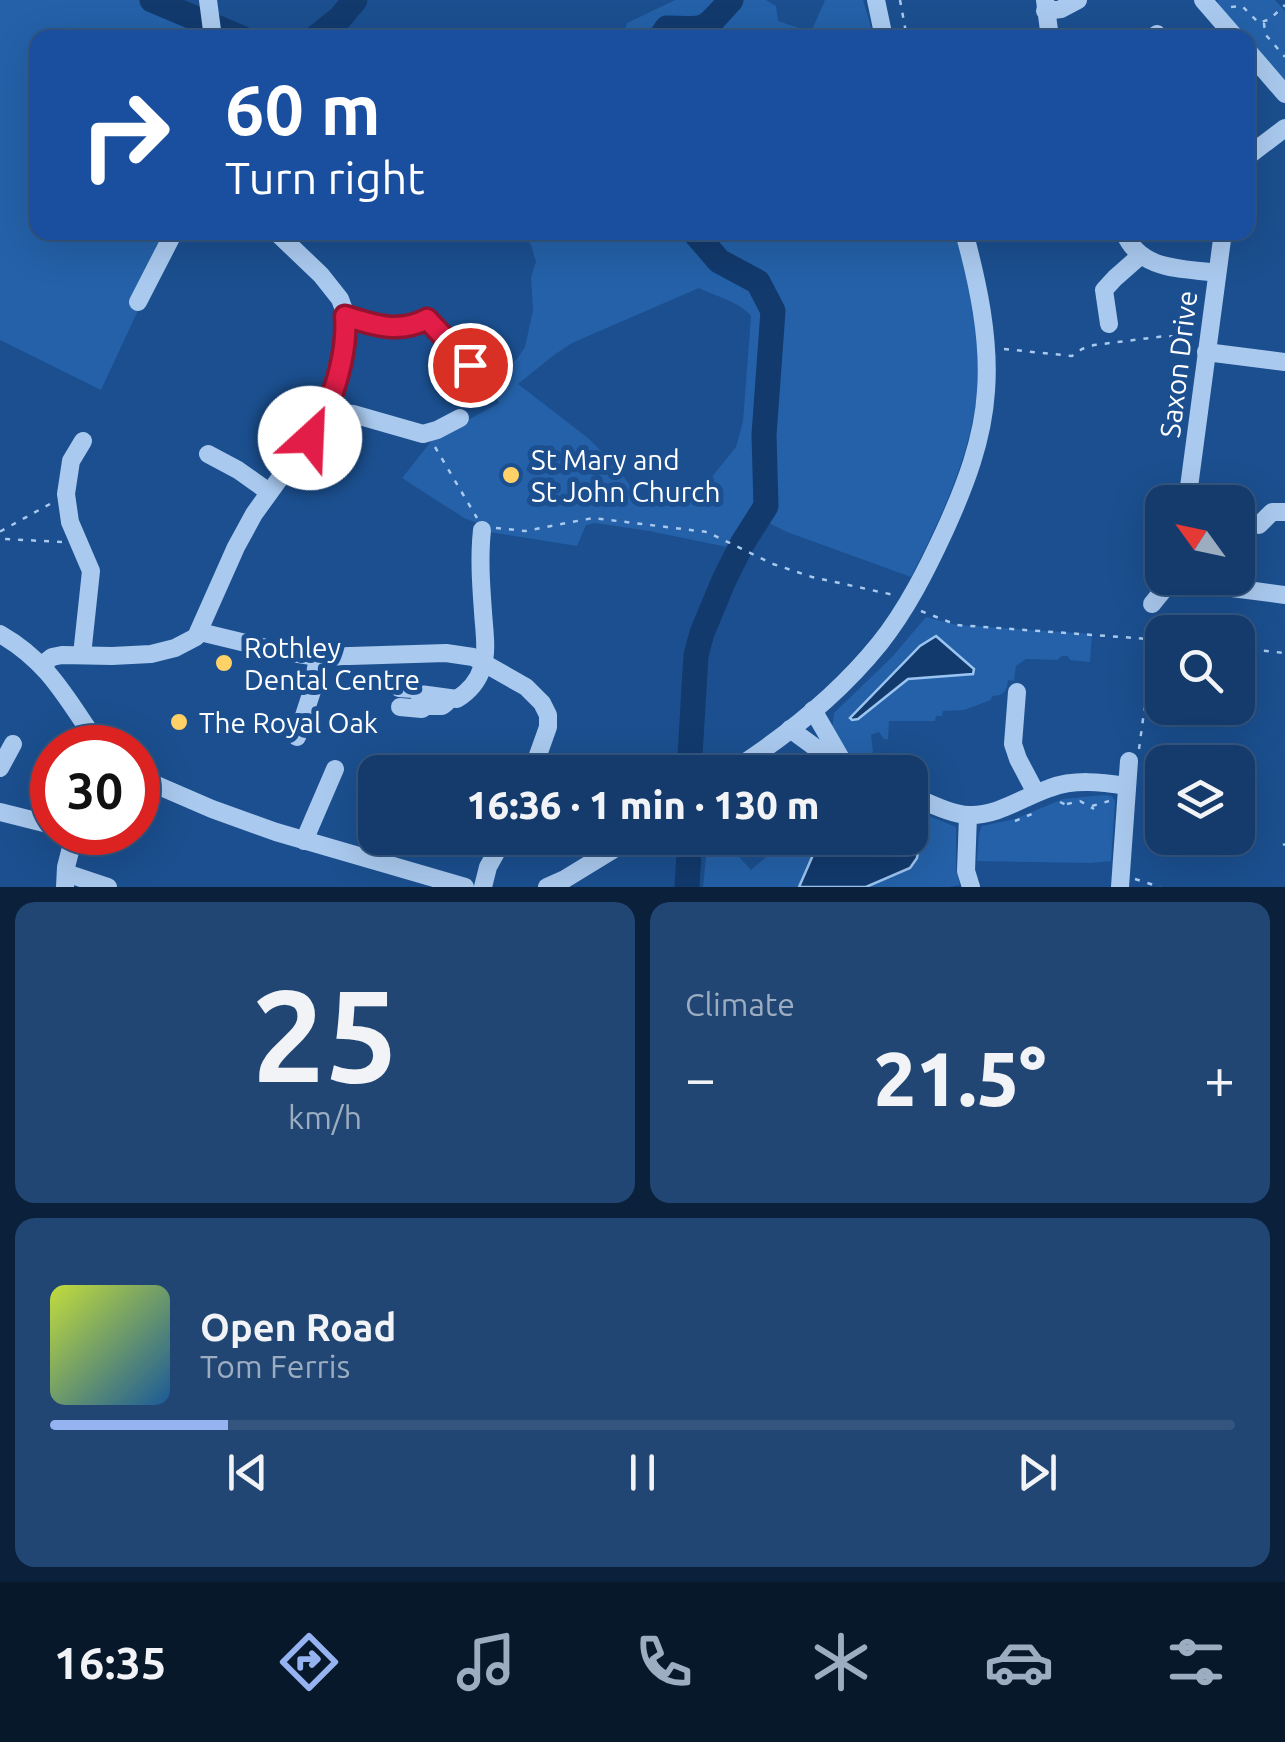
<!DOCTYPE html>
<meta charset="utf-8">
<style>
body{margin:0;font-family:Ubuntu,sans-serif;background:#214673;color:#f1f3f6;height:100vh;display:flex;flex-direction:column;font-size:38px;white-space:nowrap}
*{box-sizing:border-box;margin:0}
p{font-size:32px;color:#9dadc1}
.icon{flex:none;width:55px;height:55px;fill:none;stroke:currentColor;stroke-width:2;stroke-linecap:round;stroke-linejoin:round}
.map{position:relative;height:887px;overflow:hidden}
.details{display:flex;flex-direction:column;gap:15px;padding:15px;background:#0b203b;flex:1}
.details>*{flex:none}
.hud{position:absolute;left:30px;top:30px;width:1225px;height:210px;border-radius:20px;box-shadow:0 10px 40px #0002,0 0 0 2px #33557e;background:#1a4fa0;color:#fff;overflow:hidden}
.needle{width:65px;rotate:303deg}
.tools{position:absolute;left:1145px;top:485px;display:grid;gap:20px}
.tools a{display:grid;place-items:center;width:110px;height:110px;border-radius:20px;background:#143b6b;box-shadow:0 10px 40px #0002,0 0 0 2px #33557e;font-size:50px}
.speed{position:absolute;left:30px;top:725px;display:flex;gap:20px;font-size:50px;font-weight:700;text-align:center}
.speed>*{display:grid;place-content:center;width:130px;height:130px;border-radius:50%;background:#143b6b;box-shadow:0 10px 40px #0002,0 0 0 2px #33557e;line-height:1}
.speed .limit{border:15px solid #d22;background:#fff;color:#111}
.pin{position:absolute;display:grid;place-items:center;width:85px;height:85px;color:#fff;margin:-42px;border:5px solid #fff;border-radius:50%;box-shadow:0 2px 10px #0007}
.me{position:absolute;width:110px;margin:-55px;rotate:25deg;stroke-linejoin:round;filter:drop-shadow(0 0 8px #0008)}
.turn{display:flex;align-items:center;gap:35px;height:210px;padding:0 30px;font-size:45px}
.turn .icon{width:130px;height:130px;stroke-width:2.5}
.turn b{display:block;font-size:70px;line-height:85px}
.big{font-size:75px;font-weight:800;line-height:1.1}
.details .card{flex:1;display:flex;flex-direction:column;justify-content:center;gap:15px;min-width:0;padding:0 35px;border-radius:20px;background:#214673}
.details .dial{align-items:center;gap:0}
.dial b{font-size:130px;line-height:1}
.song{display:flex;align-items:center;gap:30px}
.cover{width:120px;height:120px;border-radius:15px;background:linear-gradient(135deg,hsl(70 70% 55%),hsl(210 70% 35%))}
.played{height:10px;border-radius:5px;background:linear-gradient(90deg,#95b2f1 15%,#33557e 15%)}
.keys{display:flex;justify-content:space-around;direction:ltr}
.heat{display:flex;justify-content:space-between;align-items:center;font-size:55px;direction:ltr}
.details .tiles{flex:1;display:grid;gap:15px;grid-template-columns:1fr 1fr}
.card:last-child{grid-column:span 2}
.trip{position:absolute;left:358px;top:755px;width:570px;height:100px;border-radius:20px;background:#143b6b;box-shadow:0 10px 40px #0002,0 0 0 2px #33557e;font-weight:800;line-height:100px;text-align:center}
.tabs{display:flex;height:160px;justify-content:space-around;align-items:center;background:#08182b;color:#9dadc1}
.tabs .icon{width:70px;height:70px}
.tabs .selected{color:#95b2f1}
.tabs b{font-size:45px;color:#f1f3f6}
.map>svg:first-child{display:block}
</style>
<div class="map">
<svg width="1285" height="887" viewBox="0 0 1285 887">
<rect width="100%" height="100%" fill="#1b4f8f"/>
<g fill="#2461a8" fill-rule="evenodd">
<polygon points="0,0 139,0 151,4 208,30 208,37 38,38 38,232 174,233 101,390 0,340"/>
<polygon points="675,0 766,0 776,6 778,21 811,32 825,0 863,0 874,37 623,37 627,23"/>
<polygon points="1218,0 1275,0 1285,11 1285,83 1248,41 1248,38 1245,37 1218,8"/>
<path d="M525,233H956C967,274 979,317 979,360C979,439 946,508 911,577L787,532L752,515L732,548L649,531L595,523L586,525L577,546L489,532L477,529V523L464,518L402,478L433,439L499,403L492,387L493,381L517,359L525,347L533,310L531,277L536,262L531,245ZM699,288C717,297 738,301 751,316L743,421L736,447L702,489L685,501L676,504H664L641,495L632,488L614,464L588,438L518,384L554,355L572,343Z"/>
<path d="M926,617L957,625L1092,634L1090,662L1070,660L1068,656H1062L1057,660L1026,659L1016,666L1014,681L1008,680C1007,692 1003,696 992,696L991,700L964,710L943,711L942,716H936L935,721H889L888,739H884L879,732L871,735L873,752L863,766L846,753L832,730L834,713L892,657Z"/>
<polygon points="1103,795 1112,796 1115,801 1111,861 1090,863 977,861 979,833 982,826 1015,819 1063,799"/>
<polygon points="910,808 956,827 956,870 960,885 949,887 703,887 708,838 722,838 751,870 788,838 910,838"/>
</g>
<g fill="#123a6d" stroke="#9cc4f0" stroke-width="2.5">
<polygon points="936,636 974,669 973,674 908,679 858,719 852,720 850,718 920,646"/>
<polygon points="910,835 918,850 917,858 910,868 866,887 799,887 813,855 828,838 910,838"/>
</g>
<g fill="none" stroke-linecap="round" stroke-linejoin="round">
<g stroke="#123a6d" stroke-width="25">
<polyline points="152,0 242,38"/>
<polyline points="315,38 340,18 355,0"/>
<path d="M660,38L667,28C709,29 702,32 731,0"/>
<polyline points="689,772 696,655 702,633 724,580 742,544 766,506 764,435 773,311 758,282 719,261 694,232"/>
<polyline points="687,887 690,838"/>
</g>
<g stroke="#a9c9ee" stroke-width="2.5" stroke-dasharray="5 8" stroke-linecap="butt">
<polyline points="900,0 907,38"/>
<polyline points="1231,7 1242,6 1259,23 1270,19 1285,5"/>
<polyline points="1264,23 1265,34 1285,57"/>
<polyline points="1004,349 1072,356 1082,349 1094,345 1166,336 1191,337"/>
<polyline points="435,447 477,518"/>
<polyline points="50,504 1,531 5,539 62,542"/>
<polyline points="496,528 525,531 593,518 707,532 773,564 812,577 894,595"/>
<polyline points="921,611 957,625 1162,640"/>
<polyline points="1238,648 1285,653"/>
<polyline points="1139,749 1150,667 1162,640 1163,616"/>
<polyline points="1060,802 1066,805 1067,808"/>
<polyline points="1067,804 1080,801 1094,809"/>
<polyline points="1092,806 1109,801"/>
<polyline points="1015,821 1039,811"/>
<polyline points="1283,845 1285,844"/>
<polyline points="1135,879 1160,887"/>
</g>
<g stroke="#a9c9ee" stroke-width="18">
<polyline points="208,0 213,38"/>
<polyline points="876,0 884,38"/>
<polyline points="1045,0 1050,38"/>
<polyline points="1203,0 1236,38"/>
<polyline points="1045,11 1061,9 1078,0"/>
<polyline points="1152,38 1157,34 1159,38"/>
<polyline points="1248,51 1285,94"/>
<polyline points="1248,156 1285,128"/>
<path d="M1124,232C1140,271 1181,268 1217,273"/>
<polyline points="138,302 174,232"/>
<path d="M345,316C376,325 397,335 427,319L466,359L478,378"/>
<polyline points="1109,324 1104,290 1115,278 1140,256"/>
<polyline points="1206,352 1285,362"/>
<polyline points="327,411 353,414 423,434 437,430 460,418"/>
<polyline points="208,454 238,470 269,492"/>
<polyline points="1187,502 1223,232"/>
<polyline points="1259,525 1272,512 1285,512"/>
<polyline points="1203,578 1224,587 1285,595"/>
<polyline points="1152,604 1173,578"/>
<polyline points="200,632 279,651 318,657 446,653 473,657 526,687 542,703 548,715 548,727 532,772"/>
<path d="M0,634C51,663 68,702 101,748"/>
<polyline points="82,655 91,571 70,522 66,494 71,461 83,441"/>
<polyline points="42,665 52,657 62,655 112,656 151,654 175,648 196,637 236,547 254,514 324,417 344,340 344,310 340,299 321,275 276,232"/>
<path d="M399,688L413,689L420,694L457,699C468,692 478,681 482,668C488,652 484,629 483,612C481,584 479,558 482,530"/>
<polyline points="1017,692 1013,744 1018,759 1036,793"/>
<polyline points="400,707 422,709 426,706 442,706 446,703"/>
<polyline points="813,710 843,762"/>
<polyline points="790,729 838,764 854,772"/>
<polyline points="297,737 312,691 318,657"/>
<polyline points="0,768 13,744"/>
<path d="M730,772C785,737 839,694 880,643C907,609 927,569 945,530C965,486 983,440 986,391C990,339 978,283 964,232"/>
<polyline points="138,777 212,809 276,832 465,887"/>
<path d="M910,795C928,802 949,814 969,815C998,816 1023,797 1050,788C1074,779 1101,782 1127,786"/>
<polyline points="0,812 52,825"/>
<polyline points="968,815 966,871 971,887"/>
<polyline points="304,841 335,769"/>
<polyline points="66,873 108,887"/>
<polyline points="65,887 66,867 75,832"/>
<polyline points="483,887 488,867 504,838"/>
<polyline points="547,887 565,879 632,838"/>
<polyline points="1120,887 1129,761"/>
</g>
</g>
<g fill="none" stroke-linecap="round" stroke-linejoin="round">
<defs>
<path id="route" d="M310,438C332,408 348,353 345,316C374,325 399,334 427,319L470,365"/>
</defs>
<use href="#route" stroke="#92132f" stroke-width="25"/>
<use href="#route" stroke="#e11d48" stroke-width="18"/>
</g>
<g fill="#ffd166" stroke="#1b4f8f" stroke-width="4">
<circle cx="511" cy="475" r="10"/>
<circle cx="224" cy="663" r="10"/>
<circle cx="179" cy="722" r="10"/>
</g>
<g text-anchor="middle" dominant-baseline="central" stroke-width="10" stroke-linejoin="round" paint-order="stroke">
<g font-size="28" fill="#fff" stroke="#1b4f8f">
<text transform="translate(1178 364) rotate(-83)">Saxon Drive</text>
</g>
<g font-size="28" fill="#fff" stroke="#1b4f8f" text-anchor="start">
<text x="531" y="459">St Mary and<tspan x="531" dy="32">St John Church</tspan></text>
<text x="244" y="647">Rothley<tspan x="244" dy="32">Dental Centre</tspan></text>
<text x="199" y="722">The Royal Oak</text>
</g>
</g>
</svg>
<div class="tools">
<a><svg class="needle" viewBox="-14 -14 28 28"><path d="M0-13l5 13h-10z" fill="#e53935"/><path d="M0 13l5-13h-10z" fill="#9dadc1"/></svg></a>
<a><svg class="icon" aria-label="search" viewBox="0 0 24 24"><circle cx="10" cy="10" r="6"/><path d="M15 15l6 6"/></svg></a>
<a><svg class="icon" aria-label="layers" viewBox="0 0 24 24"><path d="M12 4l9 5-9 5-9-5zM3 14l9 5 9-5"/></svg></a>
</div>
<div class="speed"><div class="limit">30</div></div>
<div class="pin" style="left:470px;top:365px;background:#d93025"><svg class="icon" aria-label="arrive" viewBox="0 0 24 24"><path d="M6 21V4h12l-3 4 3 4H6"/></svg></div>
<svg class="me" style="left:310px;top:438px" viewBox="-20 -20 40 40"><circle r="19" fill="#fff"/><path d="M0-13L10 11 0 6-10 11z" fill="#e11d48"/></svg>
<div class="trip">16:36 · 1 min · 130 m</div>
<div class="hud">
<div class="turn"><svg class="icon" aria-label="right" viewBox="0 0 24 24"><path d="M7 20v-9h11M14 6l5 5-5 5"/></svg><div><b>60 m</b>Turn right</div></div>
</div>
</div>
<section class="details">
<div class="tiles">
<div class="card dial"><b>25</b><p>km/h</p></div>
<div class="card"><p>Climate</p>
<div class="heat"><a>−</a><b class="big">21.5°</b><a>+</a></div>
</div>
<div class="card">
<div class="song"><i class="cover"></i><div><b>Open Road</b><p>Tom Ferris</p></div></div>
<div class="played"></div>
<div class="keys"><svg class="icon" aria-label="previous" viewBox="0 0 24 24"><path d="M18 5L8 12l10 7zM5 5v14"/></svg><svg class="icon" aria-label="pause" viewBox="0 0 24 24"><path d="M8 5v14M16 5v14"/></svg><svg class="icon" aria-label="next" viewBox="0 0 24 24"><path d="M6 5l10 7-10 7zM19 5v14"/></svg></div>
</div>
</div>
</section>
<nav class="tabs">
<b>16:35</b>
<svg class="icon selected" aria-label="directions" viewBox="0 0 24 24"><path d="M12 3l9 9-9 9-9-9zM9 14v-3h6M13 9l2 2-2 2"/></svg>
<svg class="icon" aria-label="music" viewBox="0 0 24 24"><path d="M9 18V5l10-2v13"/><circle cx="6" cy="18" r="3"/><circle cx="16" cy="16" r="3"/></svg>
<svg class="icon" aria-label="phone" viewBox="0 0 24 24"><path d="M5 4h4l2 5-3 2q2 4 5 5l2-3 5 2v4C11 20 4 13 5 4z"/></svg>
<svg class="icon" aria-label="climate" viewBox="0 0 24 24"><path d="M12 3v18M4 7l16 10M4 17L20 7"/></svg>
<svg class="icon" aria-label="car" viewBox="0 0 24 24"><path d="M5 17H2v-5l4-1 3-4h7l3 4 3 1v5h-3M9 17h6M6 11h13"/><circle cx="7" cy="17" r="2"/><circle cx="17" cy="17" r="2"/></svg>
<svg class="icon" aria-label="filters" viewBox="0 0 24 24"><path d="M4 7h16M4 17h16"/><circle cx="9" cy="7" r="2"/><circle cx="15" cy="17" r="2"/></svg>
</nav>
